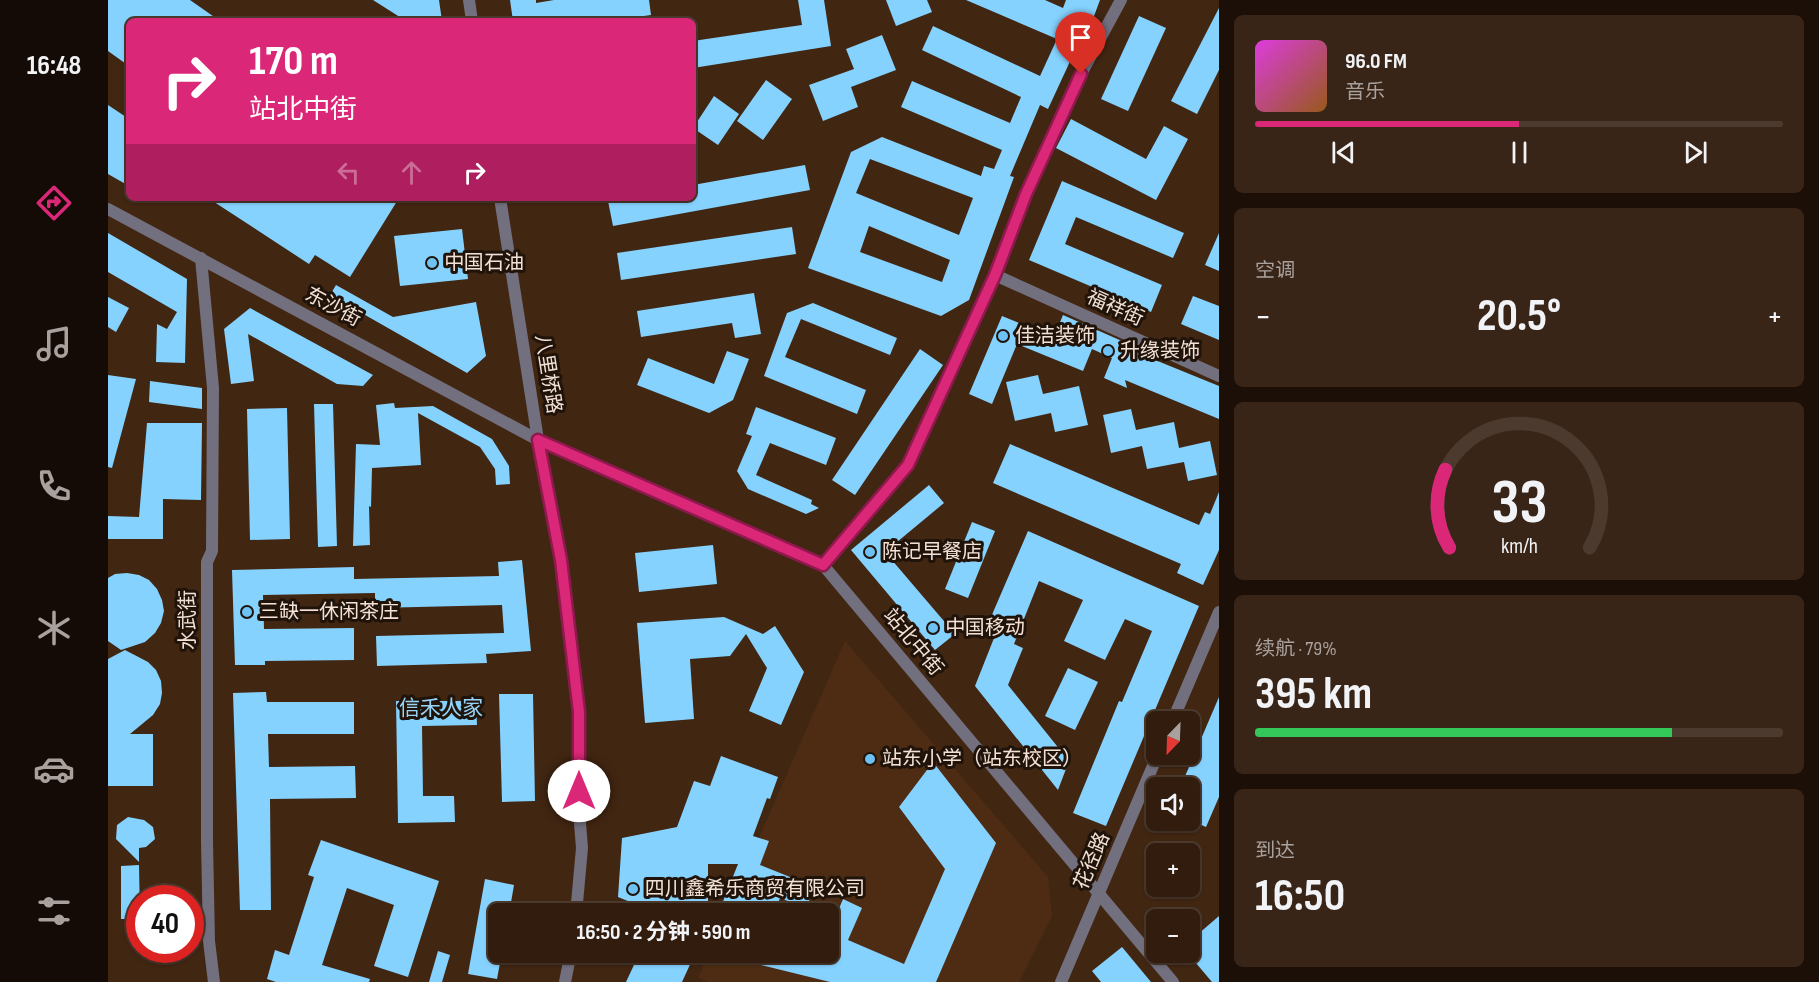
<!DOCTYPE html>
<html lang="zh">
<meta charset="utf-8">
<style>
body{margin:0;font-family:"Sofia Sans Condensed","Noto Sans SC",sans-serif;background:#392517;color:#f1f3f6;height:100vh;display:flex;flex-direction:column;font-size:22px;white-space:nowrap}
*{box-sizing:border-box;margin:0}
p{font-size:20px;color:#a8a19e}
.icon{flex:none;width:33px;height:33px;fill:none;stroke:currentColor;stroke-width:2;stroke-linecap:round;stroke-linejoin:round}
.map{position:relative;flex:1;overflow:hidden}
.panel{display:flex;flex-direction:column;gap:15px;padding:15px;background:#1b0f08;width:600px}
.panel>*{flex:none}
.hud{position:absolute;left:18px;top:18px;width:570px;height:183px;border-radius:9px;box-shadow:0 2px 4px #0004,0 0 0 2px #4c3a2e;background:#db2777;color:#fff;overflow:hidden}
.needle{width:39px;rotate:203deg}
.tools{position:absolute;left:1038px;top:711px;display:grid;gap:12px}
.tools a{display:grid;place-items:center;width:54px;height:54px;border-radius:9px;background:#311c0e;box-shadow:0 2px 4px #0004,0 0 0 2px #4c3a2e;font-size:30px}
.speed{position:absolute;left:18px;top:885px;display:flex;gap:12px;font-size:30px;font-weight:700;text-align:center}
.speed>*{display:grid;place-content:center;width:78px;height:78px;border-radius:50%;background:#311c0e;box-shadow:0 2px 4px #0004,0 0 0 2px #4c3a2e;line-height:1}
.speed .limit{border:9px solid #d22;background:#fff;color:#111}
.pin{position:absolute;display:grid;place-items:center;width:51px;height:51px;color:#fff;margin:-62px -26px;border-radius:50% 50% 50% 0;rotate:-45deg;box-shadow:0 0 6px #0007}
.pin .icon{rotate:45deg}
.me{position:absolute;width:66px;margin:-33px;rotate:0deg;stroke-linejoin:round;filter:drop-shadow(0 0 4px #0008)}
.turn{display:flex;align-items:center;gap:21px;height:126px;padding:0 24px;font-size:27px}
.turn .icon{width:78px;height:78px;stroke-width:2.5}
.turn b{display:block;font-size:42px;line-height:51px}
.lanes{display:flex;align-items:center;height:57px;padding:0 24px;background:#0003;justify-content:center;gap:30px;direction:ltr}
.lanes .off{opacity:.35}
.big{font-size:45px;font-weight:700;line-height:1.1}
.panel .tile{flex:1;display:flex;flex-direction:column;justify-content:center;gap:9px;min-width:0;padding:0 21px;border-radius:9px;background:#392517}
.panel .dial{align-items:center;gap:0}
.dial svg{height:156px;overflow:visible;fill:none;stroke:#4c3a2e;stroke-width:7;stroke-linecap:round;text-anchor:middle}
.dial text{fill:#f1f3f6;stroke:none}
.song{display:flex;align-items:center;gap:18px}
.cover{width:72px;height:72px;border-radius:9px;background:linear-gradient(135deg,hsl(300 70% 55%),hsl(30 70% 35%))}
.played{height:6px;border-radius:3px;background:linear-gradient(90deg,#db2777 50%,#4c3a2e 50%)}
.keys{display:flex;justify-content:space-around;direction:ltr}
.heat{display:flex;justify-content:space-between;align-items:center;font-size:33px;direction:ltr}
.charge{height:9px;border-radius:4px;background:linear-gradient(90deg,#34c759 79%,#4c3a2e 0)}
.trip{position:absolute;left:380px;top:903px;width:351px;height:60px;border-radius:9px;background:#311c0e;box-shadow:0 2px 4px #0004,0 0 0 2px #4c3a2e;font-weight:700;line-height:60px;text-align:center}
main{display:flex;flex:1;min-height:0}
.dock{display:flex;flex-direction:column;width:108px;justify-content:space-around;align-items:center;background:#140b06;color:#a8a19e}
.dock .icon{width:42px;height:42px}
.dock .active{color:#db2777}
.dock b{font-size:27px;color:#f1f3f6}
.map>svg:first-child{display:block}
</style>
<main>
<nav class="dock">
<b>16:48</b>
<svg class="icon active" aria-label="directions" viewBox="0 0 24 24"><path d="M12 3l9 9-9 9-9-9zM9 14v-3h6M13 9l2 2-2 2"/></svg>
<svg class="icon" aria-label="music" viewBox="0 0 24 24"><path d="M9 18V5l10-2v13"/><circle cx="6" cy="18" r="3"/><circle cx="16" cy="16" r="3"/></svg>
<svg class="icon" aria-label="phone" viewBox="0 0 24 24"><path d="M5 4h4l2 5-3 2q2 4 5 5l2-3 5 2v4C11 20 4 13 5 4z"/></svg>
<svg class="icon" aria-label="climate" viewBox="0 0 24 24"><path d="M12 3v18M4 7l16 10M4 17L20 7"/></svg>
<svg class="icon" aria-label="car" viewBox="0 0 24 24"><path d="M5 17H2v-5l4-1 3-4h7l3 4 3 1v5h-3M9 17h6M6 11h13"/><circle cx="7" cy="17" r="2"/><circle cx="17" cy="17" r="2"/></svg>
<svg class="icon" aria-label="filters" viewBox="0 0 24 24"><path d="M4 7h16M4 17h16"/><circle cx="9" cy="7" r="2"/><circle cx="15" cy="17" r="2"/></svg>
</nav>
<div class="map">
<svg width="1111" height="982" viewBox="0 0 1111 982">
<rect width="100%" height="100%" fill="#412612"/>
<polygon fill="#4e2c13" points="737,641 940,877 944,916 911,982 601,982 590,978 601,953 720,952 720,914 618,913"/>
<g fill="#85d2ff" fill-rule="evenodd">
<polygon points="0,0 82,0 112,21 21,21 21,66 0,51"/>
<polygon points="265,0 331,0 334,21 298,21"/>
<polygon points="402,0 428,0 428,3 446,0 541,0 543,15 500,21 405,21"/>
<polygon points="690,0 716,0 723,46 585,68 585,41 694,25"/>
<polygon points="778,0 819,0 824,12 788,26"/>
<path d="M858,0H937L955,8L958,0H992L976,43L971,42L940,109L932,105L902,176L906,177L861,300L833,316L700,268L743,152L774,137L873,176L876,166L886,169L894,150L793,107L804,81L902,123L913,97L814,50L825,26L932,76L949,39ZM762,159L865,198L851,235L748,193ZM761,226L842,260L834,282L752,252Z"/>
<polygon points="1111,8 1111,70 1089,114 1063,101"/>
<polygon points="1031,16 1058,28 1020,111 993,99"/>
<polygon points="774,35 788,70 743,87 750,107 715,121 701,85 746,69 738,49"/>
<polygon points="658,80 684,99 655,140 629,121"/>
<polygon points="606,96 631,114 610,145 585,128"/>
<polygon points="0,105 21,119 21,186 0,174"/>
<polygon points="963,119 1038,159 1056,126 1080,139 1048,200 948,148"/>
<polygon points="697,165 702,190 505,226 500,201 514,198 585,198 585,185"/>
<polygon points="954,181 1076,233 1065,258 968,217 957,244 1054,285 1043,312 921,260"/>
<polygon points="100,198 291,198 242,277 207,255 201,264"/>
<polygon points="684,227 688,254 513,280 509,253"/>
<polygon points="354,229 360,279 292,286 286,236"/>
<polygon points="0,233 79,279 77,363 48,362 49,324 59,329 69,312 0,272"/>
<polygon points="1111,233 1111,271 1097,265"/>
<polygon points="228,285 285,317 368,302 378,356 359,373 222,295"/>
<polygon points="646,293 653,334 627,338 624,323 533,337 529,311"/>
<polygon points="1085,296 1111,306 1111,340 1073,324"/>
<polygon points="0,297 21,308 8,332 0,327"/>
<polygon points="705,303 789,338 782,355 693,319 677,357 758,390 749,414 656,376 679,313"/>
<polygon points="142,308 265,375 255,386 229,384 140,334 146,381 123,384 116,329"/>
<polygon points="955,315 1032,349 1030,353 1111,386 1111,419 1017,380 1019,388 996,378 1004,358 984,349 975,371 909,344 884,404 861,394 894,316 946,337"/>
<polygon points="812,349 835,365 747,495 724,480"/>
<polygon points="619,351 641,359 625,400 601,413 529,385 540,358 606,384"/>
<polygon points="0,375 28,379 4,468 0,467"/>
<polygon points="930,375 935,394 971,386 980,425 947,432 943,413 907,421 898,382"/>
<polygon points="42,381 94,388 94,409 41,402"/>
<polygon points="286,403 287,408 325,406 384,439 401,466 402,484 388,485 387,469 372,447 310,413 313,465 264,468 263,507 261,506 262,545 245,546 248,444 272,445 268,405"/>
<polygon points="206,404 225,404 229,546 210,547"/>
<polygon points="648,407 728,438 718,465 662,443 648,475 704,500 703,504 711,508 698,514 640,489 629,471 644,436 638,434"/>
<polygon points="179,408 182,539 142,540 139,409"/>
<polygon points="1023,409 1028,430 1066,422 1071,448 1102,441 1109,475 1080,481 1076,462 1039,469 1034,446 1003,453 995,415"/>
<polygon points="39,423 94,423 93,500 55,499 55,539 0,539 0,516 31,517"/>
<polygon points="902,444 1091,525 1097,512 1102,514 1111,492 1111,550 1095,585 1069,573 1073,564 885,483"/>
<polygon points="821,485 836,503 777,552 847,634 827,650 743,550"/>
<polygon points="864,522 887,531 860,598 837,589"/>
<polygon points="920,531 1091,606 998,826 965,813 1011,701 1014,702 1044,631 1017,619 997,660 956,641 975,600 931,581 906,644 915,648 900,685 961,761 950,790 867,686 890,628 880,624"/>
<polygon points="605,545 609,584 531,592 527,553"/>
<polygon points="414,560 423,651 378,654 379,663 269,666 268,636 396,633 394,605 267,608 267,593 155,595 156,629 246,628 246,660 157,661 157,665 127,665 124,570 246,567 246,579 391,576 390,562"/>
<polygon points="19,573 31,575 41,580 49,589 54,600 56,611 53,623 47,633 37,642 13,650 0,641 0,578 7,574"/>
<polygon points="616,617 655,634 667,626 696,672 673,725 641,711 659,668 638,634 622,656 582,659 586,719 537,723 529,623"/>
<polygon points="17,650 40,662 48,670 53,681 54,693 52,704 45,715 22,734 45,734 45,786 0,786 0,659"/>
<polygon points="960,668 990,682 967,730 937,716"/>
<polygon points="158,692 159,702 246,702 246,734 160,734 161,767 247,766 248,798 162,799 163,910 132,910 125,693"/>
<polygon points="391,694 425,694 427,801 394,802"/>
<polygon points="1111,697 1111,797 1098,827 1082,820 1082,788 1072,788"/>
<polygon points="288,701 368,701 369,725 314,726 315,796 346,796 347,822 290,823"/>
<polygon points="613,756 670,777 662,799 659,798 645,836 661,841 652,865 707,887 698,908 672,898 666,914 610,914 630,864 600,864 600,914 552,914 510,897 514,838 569,827 586,781 602,786"/>
<polygon points="825,762 888,843 828,982 722,982 620,957 620,952 684,952 710,958 712,952 720,952 720,935 735,899 754,908 740,940 796,964 837,869 791,807"/>
<polygon points="20,817 36,820 45,827 47,839 38,847 31,848 31,862 8,839 9,825"/>
<polygon points="213,840 331,881 300,977 266,966 286,905 239,888 214,965 262,979 261,982 168,982 159,979 167,950 181,955 206,877 200,875"/>
<polygon points="31,865 32,919 13,919 13,866"/>
<polygon points="377,879 406,885 401,914 390,914 390,952 394,952 389,979 360,974"/>
<polygon points="1111,916 1111,982 1104,982 1082,956 1082,941"/>
<polygon points="1014,947 1043,982 993,982 984,971"/>
<polygon points="330,951 342,955 334,982 321,982"/>
<polygon points="532,952 573,952 585,958 574,982 518,982"/>
</g>
<g fill="none" stroke-linecap="round" stroke-linejoin="round">
<g stroke="#726f7e" stroke-width="12">
<polyline points="887,275 1111,376"/>
<polyline points="715,565 800,465 887,275 918,194 973,74 1013,0"/>
</g>
<g stroke="#726f7e" stroke-width="12">
<polyline points="361,0 364,21"/>
<polyline points="392,198 430,440 453,560 471,712 471,811 474,848 468,914"/>
<polyline points="0,209 430,440 715,565 1065,982"/>
<polyline points="93,258 105,388 104,551 99,562 99,841 101,941 106,982"/>
<polyline points="1064,722 1111,612"/>
<polyline points="457,982 463,952"/>
<polyline points="953,982 1050,754"/>
</g>
</g>
<g fill="none" stroke-linecap="round" stroke-linejoin="round">
<defs>
<polyline id="route" points="471,791 471,712 453,560 430,440 715,565 800,465 887,275 918,194 973,74"/>
</defs>
<use href="#route" stroke="#8e194d" stroke-width="15"/>
<use href="#route" stroke="#db2777" stroke-width="10"/>
</g>
<g fill="#6dc2f3" stroke="#1f130a" stroke-width="2">
<circle cx="324" cy="263" r="6"/>
<circle cx="895" cy="336" r="6"/>
<circle cx="1000" cy="351" r="6"/>
<circle cx="762" cy="552" r="6"/>
<circle cx="139" cy="612" r="6"/>
<circle cx="825" cy="628" r="6"/>
<circle cx="762" cy="759" r="6"/>
<circle cx="525" cy="889" r="6"/>
</g>
<g text-anchor="middle" dominant-baseline="central" stroke-width="6" stroke-linejoin="round" paint-order="stroke">
<g font-size="20" fill="#f4e1d5" stroke="#1f130a" text-anchor="start">
<text x="336" y="263">中国石油</text>
<text x="907" y="336">佳洁装饰</text>
<text x="1012" y="351">升缘装饰</text>
<text x="774" y="552">陈记早餐店</text>
<text x="151" y="612">三缺一休闲茶庄</text>
<text x="837" y="628">中国移动</text>
<text x="774" y="759">站东小学（站东校区）</text>
<text x="537" y="889">四川鑫希乐商贸有限公司</text>
</g>
<g font-size="20" fill="#f4e1d5" stroke="#1f130a">
<text transform="translate(225 307) rotate(28)">东沙街</text>
<text transform="translate(1007 308) rotate(24)">福祥街</text>
<text transform="translate(440 374) rotate(81)">八里桥路</text>
<text transform="translate(80 620) rotate(-90)">水武街</text>
<text transform="translate(805 642) rotate(50)">站北中街</text>
<text transform="translate(984 861) rotate(-67)">花径路</text>
</g>
<g font-size="21" fill="#99d5f9" stroke="#1f130a">
<text x="333" y="708">信禾人家</text>
</g>
</g>
</svg>
<div class="tools">
<a><svg class="needle" viewBox="-14 -14 28 28"><path d="M0-13l5 13h-10z" fill="#e53935"/><path d="M0 13l5-13h-10z" fill="#a8a19e"/></svg></a>
<a><svg class="icon" aria-label="sound" viewBox="0 0 24 24"><path d="M4 9h4l5-4v14l-5-4H4zM17 9q2 3 0 6"/></svg></a>
<a>+</a>
<a>−</a>
</div>
<div class="speed"><div class="limit">40</div></div>
<div class="pin" style="left:973px;top:74px;background:#d93025"><svg class="icon" aria-label="arrive" viewBox="0 0 24 24"><path d="M6 21V4h12l-3 4 3 4H6"/></svg></div>
<svg class="me" style="left:471px;top:791px" viewBox="-20 -20 40 40"><circle r="19" fill="#fff"/><path d="M0-13L10 11 0 6-10 11z" fill="#db2777"/></svg>
<div class="trip">16:50 · 2 分钟 · 590 m</div>
<div class="hud">
<div class="turn"><svg class="icon" aria-label="right" viewBox="0 0 24 24"><path d="M7 20v-9h11M14 6l5 5-5 5"/></svg><div><b>170 m</b>站北中街</div></div>
<div class="lanes"><svg class="icon off" aria-label="left" viewBox="0 0 24 24"><path d="M17 20v-9H6M10 6l-5 5 5 5"/></svg><svg class="icon off" aria-label="ahead" viewBox="0 0 24 24"><path d="M12 20V5M6 11l6-6 6 6"/></svg><svg class="icon" aria-label="right" viewBox="0 0 24 24"><path d="M7 20v-9h11M14 6l5 5-5 5"/></svg></div>
</div>
</div>
<section class="panel">
<div class="tile">
<div class="song"><i class="cover"></i><div><b>96.0 FM</b><p>音乐</p></div></div>
<div class="played"></div>
<div class="keys"><svg class="icon" aria-label="previous" viewBox="0 0 24 24"><path d="M18 5L8 12l10 7zM5 5v14"/></svg><svg class="icon" aria-label="pause" viewBox="0 0 24 24"><path d="M8 5v14M16 5v14"/></svg><svg class="icon" aria-label="next" viewBox="0 0 24 24"><path d="M6 5l10 7-10 7zM19 5v14"/></svg></div>
</div>
<div class="tile"><p>空调</p>
<div class="heat"><a>−</a><b class="big">20.5°</b><a>+</a></div>
</div>
<div class="tile dial"><svg viewBox="0 0 100 80">
<path d="M14 69A42 42 0 1 1 86 69"/>
<path d="M14 69A42 42 0 0 1 12 29" stroke="#db2777"/>
<text x="50" y="56" font-size="32" font-weight="700">33</text>
<text x="50" y="72" font-size="11">km/h</text>
</svg></div>
<div class="tile"><p>续航 · 79%</p><b class="big">395 km</b><div class="charge"></div></div>
<div class="tile"><p>到达</p><b class="big">16:50</b></div>
</section>
</main>
